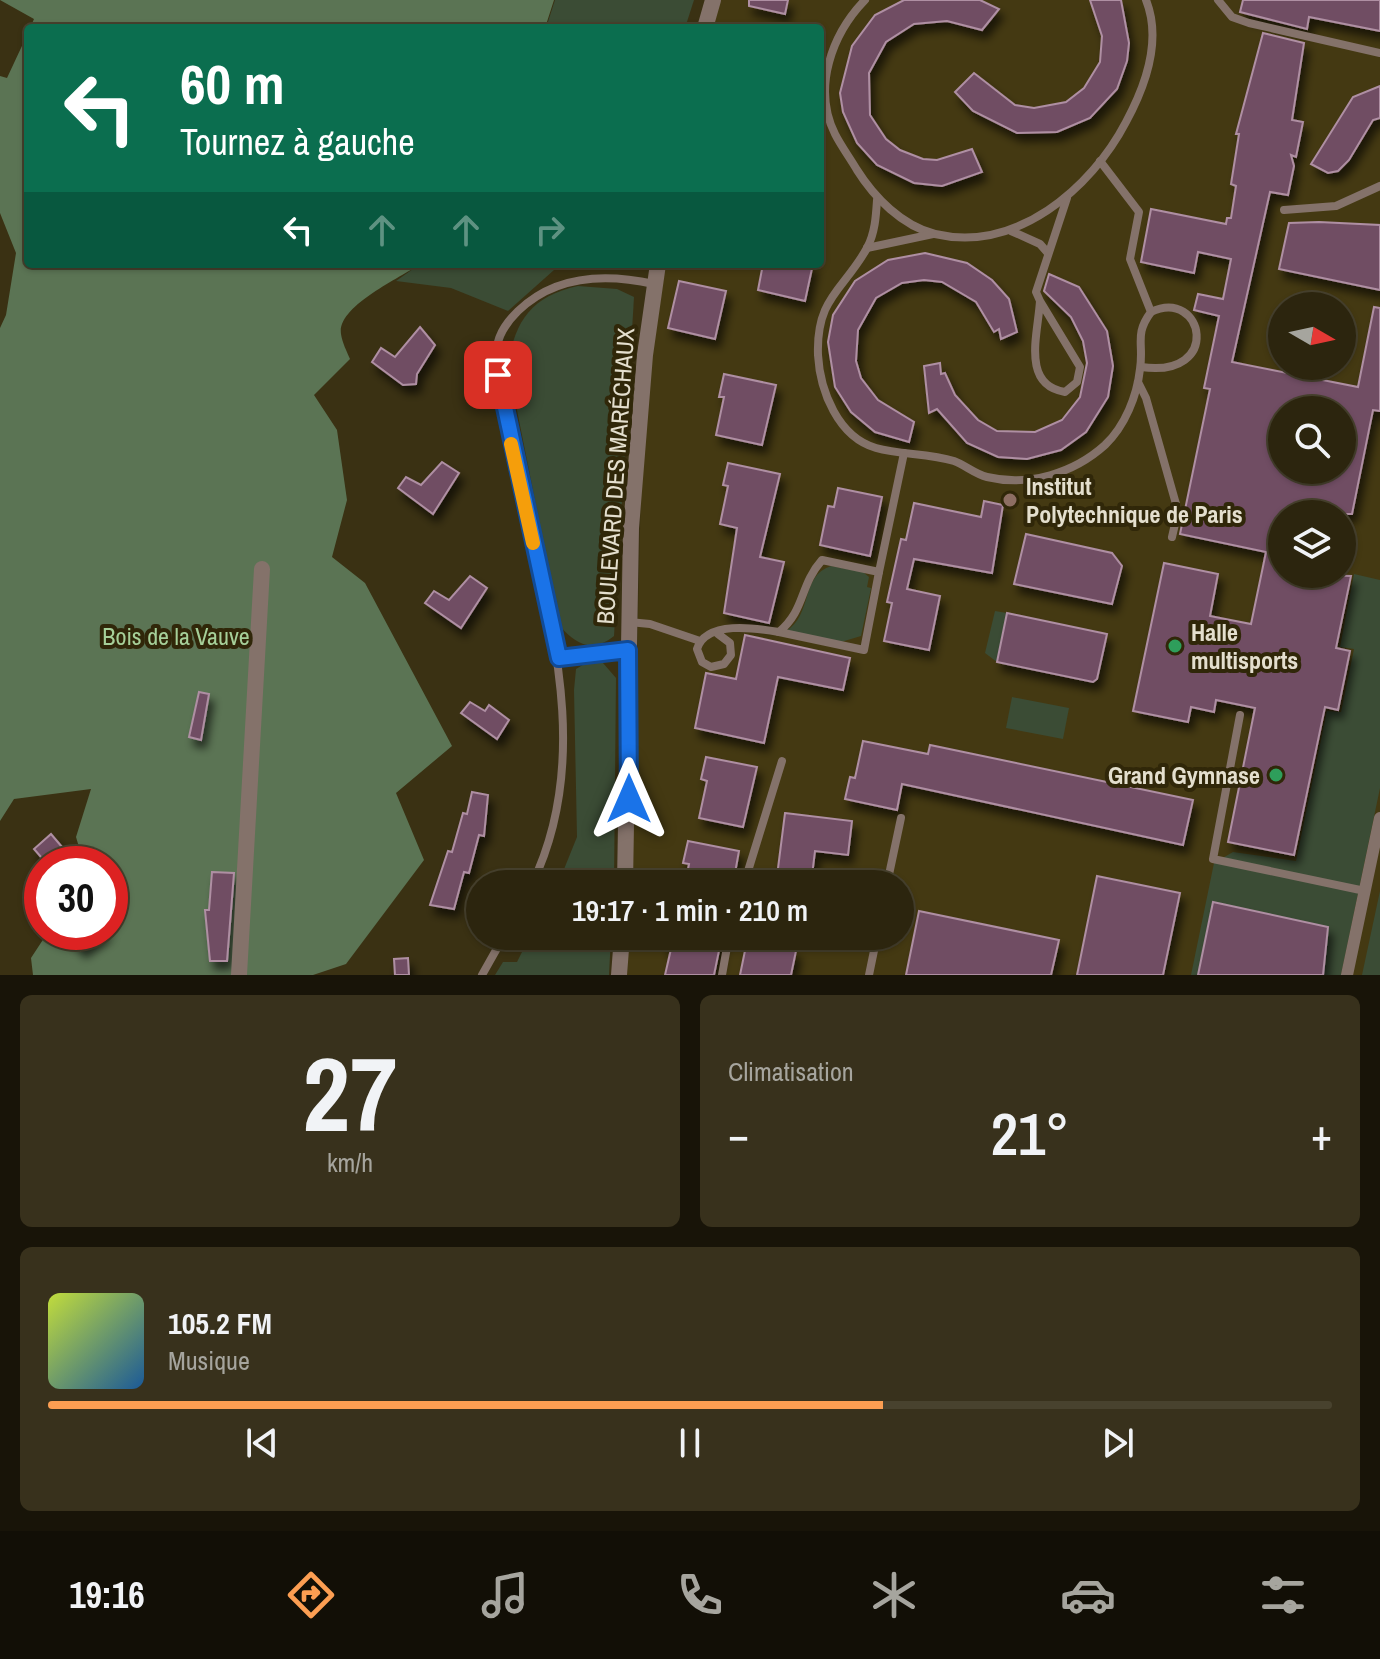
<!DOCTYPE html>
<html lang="fr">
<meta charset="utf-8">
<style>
body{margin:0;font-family:"Archivo Narrow",sans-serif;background:#38311c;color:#f1f3f6;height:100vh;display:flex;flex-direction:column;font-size:30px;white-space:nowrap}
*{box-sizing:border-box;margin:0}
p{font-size:26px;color:#a6a59e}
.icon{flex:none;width:44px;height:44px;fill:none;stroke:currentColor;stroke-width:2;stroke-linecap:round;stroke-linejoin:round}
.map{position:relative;height:975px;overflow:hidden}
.panel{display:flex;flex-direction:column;gap:20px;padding:20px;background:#181408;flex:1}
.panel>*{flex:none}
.guide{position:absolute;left:24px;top:24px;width:800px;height:244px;border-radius:8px;box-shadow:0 2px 6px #0004,0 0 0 2px #48422e;background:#0b6e4f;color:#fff;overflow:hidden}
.needle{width:52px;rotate:99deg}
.fabs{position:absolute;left:1268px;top:292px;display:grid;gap:16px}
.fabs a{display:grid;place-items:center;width:88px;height:88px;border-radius:50%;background:#2c250e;box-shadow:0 2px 6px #0004,0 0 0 2px #48422e;font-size:40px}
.speed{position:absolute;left:24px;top:846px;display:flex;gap:16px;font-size:40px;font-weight:700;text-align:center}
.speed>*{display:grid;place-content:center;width:104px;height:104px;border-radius:50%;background:#2c250e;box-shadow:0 2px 6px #0004,0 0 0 2px #48422e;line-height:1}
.speed .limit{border:12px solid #d22;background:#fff;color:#111}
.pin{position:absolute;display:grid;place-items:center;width:68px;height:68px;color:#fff;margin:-34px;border-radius:16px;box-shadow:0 4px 12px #0006}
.me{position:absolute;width:88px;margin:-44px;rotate:0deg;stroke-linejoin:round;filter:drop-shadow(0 0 6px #0008)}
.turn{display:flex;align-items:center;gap:28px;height:168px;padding:0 24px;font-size:36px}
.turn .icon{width:104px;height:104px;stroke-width:2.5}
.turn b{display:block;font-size:56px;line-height:68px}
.lanes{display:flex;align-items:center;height:76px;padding:0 24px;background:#0003;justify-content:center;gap:40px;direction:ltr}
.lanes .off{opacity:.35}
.big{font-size:60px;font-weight:600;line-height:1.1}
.panel .widget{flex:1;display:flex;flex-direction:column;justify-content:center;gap:12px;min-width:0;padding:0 28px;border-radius:12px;background:#38311c}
.panel .dial{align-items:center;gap:0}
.dial b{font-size:104px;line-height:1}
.song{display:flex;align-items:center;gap:24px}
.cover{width:96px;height:96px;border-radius:12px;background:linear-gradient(135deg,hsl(70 70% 55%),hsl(210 70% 35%))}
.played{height:8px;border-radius:4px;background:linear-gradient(90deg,#fc9e52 65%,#48422e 65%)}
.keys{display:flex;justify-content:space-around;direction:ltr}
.heat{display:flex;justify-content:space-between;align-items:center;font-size:44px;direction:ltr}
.panel .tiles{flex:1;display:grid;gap:20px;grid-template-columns:1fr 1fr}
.widget:last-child{grid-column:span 2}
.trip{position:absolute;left:466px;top:870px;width:448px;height:80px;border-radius:40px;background:#2c250e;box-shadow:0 2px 6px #0004,0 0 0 2px #48422e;font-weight:600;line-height:80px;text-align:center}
.menu{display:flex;height:128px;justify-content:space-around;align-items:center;background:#120f06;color:#a6a59e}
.menu .icon{width:56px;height:56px}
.menu .active{color:#fc9e52}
.menu b{font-size:36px;color:#f1f3f6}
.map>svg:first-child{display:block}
</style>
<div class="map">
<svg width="1380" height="975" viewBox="0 0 1380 975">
<defs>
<filter id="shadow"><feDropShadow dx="4.5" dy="8" stdDeviation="4" flood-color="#0009"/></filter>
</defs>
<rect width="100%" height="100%" fill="#3a3113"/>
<path fill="#443912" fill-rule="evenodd" d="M720,0H1380V975H627L629,936H900V884H632L641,486L650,367L666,264H820V28H712ZM1282,306H1342V366H1282ZM1282,410H1342V470H1282ZM1282,514H1342V574H1282Z"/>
<g fill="#3b4c35">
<polygon points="555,0 694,0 685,28 546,28"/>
<polygon points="420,264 634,264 627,270 554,270 508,311 451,288 396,281"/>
<path d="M578,286L617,289L634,297L614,636C593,653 576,645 560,626L508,365C515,320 532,296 578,286Z"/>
<path d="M831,566L863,572L869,577L867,587L871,588L861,636L841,642L786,631C813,615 800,576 831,566Z"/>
<polygon points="1354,574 1380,580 1380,788 1341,975 1191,975 1214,863 1233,852 1296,861 1327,711 1341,712 1354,649 1340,647"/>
<polygon points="995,611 1007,613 997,662 985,653"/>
<polygon points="586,663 603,663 616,678 614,884 558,884 577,837 574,690 576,669"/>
<polygon points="1012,697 1069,708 1063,739 1006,728"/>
<polygon points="1380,891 1380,975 1362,975"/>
<polygon points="530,936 611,936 609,975 495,975 503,962 517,962"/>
</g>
<g fill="#5b7454">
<polygon points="0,0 554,0 545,28 30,28 34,19"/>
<path d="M28,33V264H420C399,279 337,306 341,334C342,342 347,352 350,359L314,395L337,430L347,500L332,557L365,583L452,746L396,793L424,860L346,964L313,975H33L31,958L48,932H110V864H84L76,837L91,789L14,799L0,821V328L6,315L16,253L0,213V76L7,78Z"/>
</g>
<g fill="#704e64" stroke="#af8fa3" stroke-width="2" fill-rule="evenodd" filter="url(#shadow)">
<polygon points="749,0 788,0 785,14 749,6"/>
<polygon points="904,0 980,0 999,9 982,30 947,21 914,24 886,42 869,73 870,115 886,139 900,150 923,159 937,160 972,149 982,172 942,186 914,183 877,165 857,143 843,112 840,93 852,46 875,15"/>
<polygon points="1090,0 1121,0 1129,43 1127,61 1117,89 1090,118 1057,132 1017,133 973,111 955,92 974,73 1015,105 1034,108 1066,102 1084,88 1100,62 1102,36"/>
<polygon points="1243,0 1380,0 1380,31 1309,17 1307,29 1240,12"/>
<path d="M1263,33L1304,43L1292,120L1303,122L1296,157L1291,155L1294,166L1288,195L1270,192L1232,362L1358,387L1374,307L1380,308V411L1373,410L1352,514H1282V574L1351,576L1336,648L1350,651L1338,710L1325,707L1294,855L1228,842L1255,708L1216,700L1214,712L1191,707L1188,722L1133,711L1164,563L1218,574L1210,616L1251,624L1266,552L1180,534L1210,389L1204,388L1219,316L1194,310L1198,294L1223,299L1231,259L1198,252L1194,273L1141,262L1151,209L1226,224L1227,218H1231L1236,186L1231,184L1239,134H1236ZM1282,410H1342V470H1282Z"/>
<polygon points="1380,86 1380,118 1373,120 1349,160 1338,171 1328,173 1311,164 1353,97"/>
<polygon points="1319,222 1380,225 1380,290 1279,269 1289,223"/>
<polygon points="925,253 967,263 992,280 1009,299 1017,332 1001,339 999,329 994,332 976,302 942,282 924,280 902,283 876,298 858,330 856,361 861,378 878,400 914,422 909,442 875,432 851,412 835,387 828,342 833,315 855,281 888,260"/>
<polygon points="763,264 813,264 805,301 758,290"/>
<polygon points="1049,274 1079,287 1107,331 1113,366 1108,397 1086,432 1061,450 1027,459 998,457 967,443 937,409 929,413 924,366 940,363 941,374 945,373 955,395 978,420 997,431 1035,432 1062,420 1080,397 1087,363 1083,341 1071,317 1044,291"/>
<polygon points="679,281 726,291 715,339 668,328"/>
<polygon points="420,327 435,345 417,374 416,384 403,385 372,362 381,348 395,357"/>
<polygon points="724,374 776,385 762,445 716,435 724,397 719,397"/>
<polygon points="442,462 459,473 433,514 398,488 406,477 421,485"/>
<polygon points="728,463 780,474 760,557 784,562 769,623 724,613 737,528 720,524 728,486 723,485"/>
<polygon points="838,488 882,497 870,556 820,545 828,506 834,507"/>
<polygon points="984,501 1003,505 992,573 914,559 907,589 940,596 929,650 884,641 892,603 887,602 901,539 906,540 914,503 981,517"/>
<polygon points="1026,534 1112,553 1122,566 1112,604 1014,584"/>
<polygon points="470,576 487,588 461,628 425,603 434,591 449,600"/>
<polygon points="1007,613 1107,634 1097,679 1093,682 997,662"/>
<polygon points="745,635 850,658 843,690 778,677 764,743 695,728 706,673 736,679"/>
<polygon points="199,692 209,694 201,740 189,737"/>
<polygon points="470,702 485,711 489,705 509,720 497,739 461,713"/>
<polygon points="863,741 928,754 930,745 1193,800 1183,845 902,784 897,810 845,799 850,777 855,778"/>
<polygon points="706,757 757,767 743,827 699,818 707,781 701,779"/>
<polygon points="472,792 488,795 484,836 479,835 469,873 464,872 454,909 430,905 448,851 452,852 463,813 467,814"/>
<polygon points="785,813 852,821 848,855 815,851 811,884 776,884"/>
<polygon points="51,834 68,854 57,864 47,864 34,849"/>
<polygon points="688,841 739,851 733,884 685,884 689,864 683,863"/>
<polygon points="212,872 234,873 227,961 210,961 205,910 209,910"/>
<polygon points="1097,876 1180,893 1163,975 1077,975"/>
<polygon points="1213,902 1328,927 1323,975 1198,975"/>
<polygon points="919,911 1059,940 1051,975 906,975"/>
<polygon points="67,932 107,932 81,950"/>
<polygon points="668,936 722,936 714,975 665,975 671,949 665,948"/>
<polygon points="747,941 796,951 791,975 740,975"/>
<polygon points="408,958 409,975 395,975 394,959"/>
</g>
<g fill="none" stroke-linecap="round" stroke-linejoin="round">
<g stroke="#84726a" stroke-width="8">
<path d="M865,0C832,34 812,88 835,134C841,146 850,158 857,170C874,197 902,226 935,234C1016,253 1091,189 1126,122C1145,87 1162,40 1146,0"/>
<polyline points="1218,0 1232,17 1249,23 1380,53"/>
<path d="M877,200C876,216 875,233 867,248C844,290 816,297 818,355C820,391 838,437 876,448C901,455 929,453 954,461C965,465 975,474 987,477C1029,487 1074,473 1105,445C1125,426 1137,396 1140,369C1144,343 1134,335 1151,312L1130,259L1139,212L1100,161"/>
<polyline points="1284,210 1336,206 1380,186"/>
<polyline points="1011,231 1040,244 1047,252"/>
<polyline points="867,248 933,234"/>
<path d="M1040,301L1080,367L1077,382L1065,392C1021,385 1038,334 1040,301L1036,292L1067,198"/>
<path d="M1141,367C1223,379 1204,287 1151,312"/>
<polyline points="1138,382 1146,398 1178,511 1172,537"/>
<path d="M822,560L879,572L864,650L779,632C806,609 799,586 822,560Z"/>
<polyline points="879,572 904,453"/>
<polyline points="629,622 650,624 700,641"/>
<path d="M718,634L730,643L731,655L724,664L711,667L702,662L697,649C706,620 756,628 779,632"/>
<polyline points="559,658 628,650"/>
<polyline points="1240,715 1213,859 1365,891"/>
<path d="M532,884C599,746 541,594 514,455C507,421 494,381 497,347C499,332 508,321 518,311C555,275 605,273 654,284"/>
<polyline points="744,884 782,761"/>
<polyline points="887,884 901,818"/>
<polyline points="482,975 504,936"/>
<polyline points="722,975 729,936"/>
<polyline points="869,975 877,936"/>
</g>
<polyline stroke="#84726a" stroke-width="12" points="1347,975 1380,818"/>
<g stroke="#84726a" stroke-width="16">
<polyline points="705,28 713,0"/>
<polyline points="625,884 631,528 645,355 658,264"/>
<polyline points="239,975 262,569"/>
<polyline points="619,975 622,936"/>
</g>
</g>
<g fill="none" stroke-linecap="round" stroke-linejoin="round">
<defs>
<polyline id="route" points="498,375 559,658 628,650 629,799"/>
</defs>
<use href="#route" stroke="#114b97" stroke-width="20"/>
<use href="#route" stroke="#1a73e8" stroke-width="14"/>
<polyline stroke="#f59e0b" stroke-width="14" points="511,444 533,543"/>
</g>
<circle fill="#8d6e63" stroke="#302709" stroke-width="3" cx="1010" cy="500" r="8"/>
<g fill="#2e9e5b" stroke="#302709" stroke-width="3">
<circle cx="1175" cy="646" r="8"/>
<circle cx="1276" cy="775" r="8"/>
</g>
<g text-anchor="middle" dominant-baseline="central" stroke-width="8" stroke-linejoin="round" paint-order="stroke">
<g font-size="24" fill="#e4dfce" stroke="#302709">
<text transform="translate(615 476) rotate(-86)">BOULEVARD DES MARÉCHAUX</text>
</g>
<g font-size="24" font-weight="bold" fill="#e4dfce" stroke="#302709" text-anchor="start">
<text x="1026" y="486">Institut<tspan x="1026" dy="28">Polytechnique de Paris</tspan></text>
<text x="1191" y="632">Halle<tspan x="1191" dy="28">multisports</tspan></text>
<text x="1260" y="775" text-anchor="end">Grand Gymnase</text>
</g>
<g font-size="24" fill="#a6d099" stroke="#302709">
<text x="176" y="636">Bois de la Vauve</text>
</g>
</g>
</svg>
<div class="fabs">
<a><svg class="needle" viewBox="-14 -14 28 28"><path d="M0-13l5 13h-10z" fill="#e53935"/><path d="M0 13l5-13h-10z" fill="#a6a59e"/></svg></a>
<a><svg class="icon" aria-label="search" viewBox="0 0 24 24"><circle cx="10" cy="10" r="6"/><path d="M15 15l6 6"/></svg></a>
<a><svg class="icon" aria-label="layers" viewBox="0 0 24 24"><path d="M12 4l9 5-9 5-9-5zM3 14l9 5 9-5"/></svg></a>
</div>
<div class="speed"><div class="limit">30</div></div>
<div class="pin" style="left:498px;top:375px;background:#d93025"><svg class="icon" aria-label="arrive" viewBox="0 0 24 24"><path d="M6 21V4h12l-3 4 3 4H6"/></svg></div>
<svg class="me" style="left:629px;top:799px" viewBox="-20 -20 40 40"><path d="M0-17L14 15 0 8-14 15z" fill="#1a73e8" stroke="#fff" stroke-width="4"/></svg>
<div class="trip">19:17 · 1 min · 210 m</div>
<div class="guide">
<div class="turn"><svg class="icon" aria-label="left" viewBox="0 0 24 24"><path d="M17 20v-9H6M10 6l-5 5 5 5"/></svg><div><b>60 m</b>Tournez à gauche</div></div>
<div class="lanes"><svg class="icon" aria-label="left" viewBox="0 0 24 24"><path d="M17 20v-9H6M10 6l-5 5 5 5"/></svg><svg class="icon off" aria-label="ahead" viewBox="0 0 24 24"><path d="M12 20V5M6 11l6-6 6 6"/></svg><svg class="icon off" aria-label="ahead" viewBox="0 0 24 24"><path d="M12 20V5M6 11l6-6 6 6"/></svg><svg class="icon off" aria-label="right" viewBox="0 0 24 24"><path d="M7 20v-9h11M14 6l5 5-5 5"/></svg></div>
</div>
</div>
<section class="panel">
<div class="tiles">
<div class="widget dial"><b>27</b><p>km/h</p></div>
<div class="widget"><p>Climatisation</p>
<div class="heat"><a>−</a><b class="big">21°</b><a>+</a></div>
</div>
<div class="widget">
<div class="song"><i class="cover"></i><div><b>105.2 FM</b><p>Musique</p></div></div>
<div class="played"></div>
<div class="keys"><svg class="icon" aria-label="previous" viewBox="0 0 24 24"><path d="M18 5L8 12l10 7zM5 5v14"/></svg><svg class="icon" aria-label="pause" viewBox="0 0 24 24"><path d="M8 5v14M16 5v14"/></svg><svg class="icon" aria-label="next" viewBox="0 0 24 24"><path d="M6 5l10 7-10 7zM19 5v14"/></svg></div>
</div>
</div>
</section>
<nav class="menu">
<b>19:16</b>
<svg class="icon active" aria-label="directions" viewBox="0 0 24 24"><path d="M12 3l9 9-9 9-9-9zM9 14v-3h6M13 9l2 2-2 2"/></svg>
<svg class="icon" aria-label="music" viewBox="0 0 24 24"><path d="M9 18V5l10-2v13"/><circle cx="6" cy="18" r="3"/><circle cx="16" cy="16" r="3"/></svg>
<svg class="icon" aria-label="phone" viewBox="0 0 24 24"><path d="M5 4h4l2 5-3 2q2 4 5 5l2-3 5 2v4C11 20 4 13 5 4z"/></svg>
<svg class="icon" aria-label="climate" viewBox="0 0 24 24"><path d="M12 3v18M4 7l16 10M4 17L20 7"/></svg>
<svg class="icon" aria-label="car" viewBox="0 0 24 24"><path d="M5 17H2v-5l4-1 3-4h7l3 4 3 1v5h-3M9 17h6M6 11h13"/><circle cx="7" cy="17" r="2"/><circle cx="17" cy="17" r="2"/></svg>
<svg class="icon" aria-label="filters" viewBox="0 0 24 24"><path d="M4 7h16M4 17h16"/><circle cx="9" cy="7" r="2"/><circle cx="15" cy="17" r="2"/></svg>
</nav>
